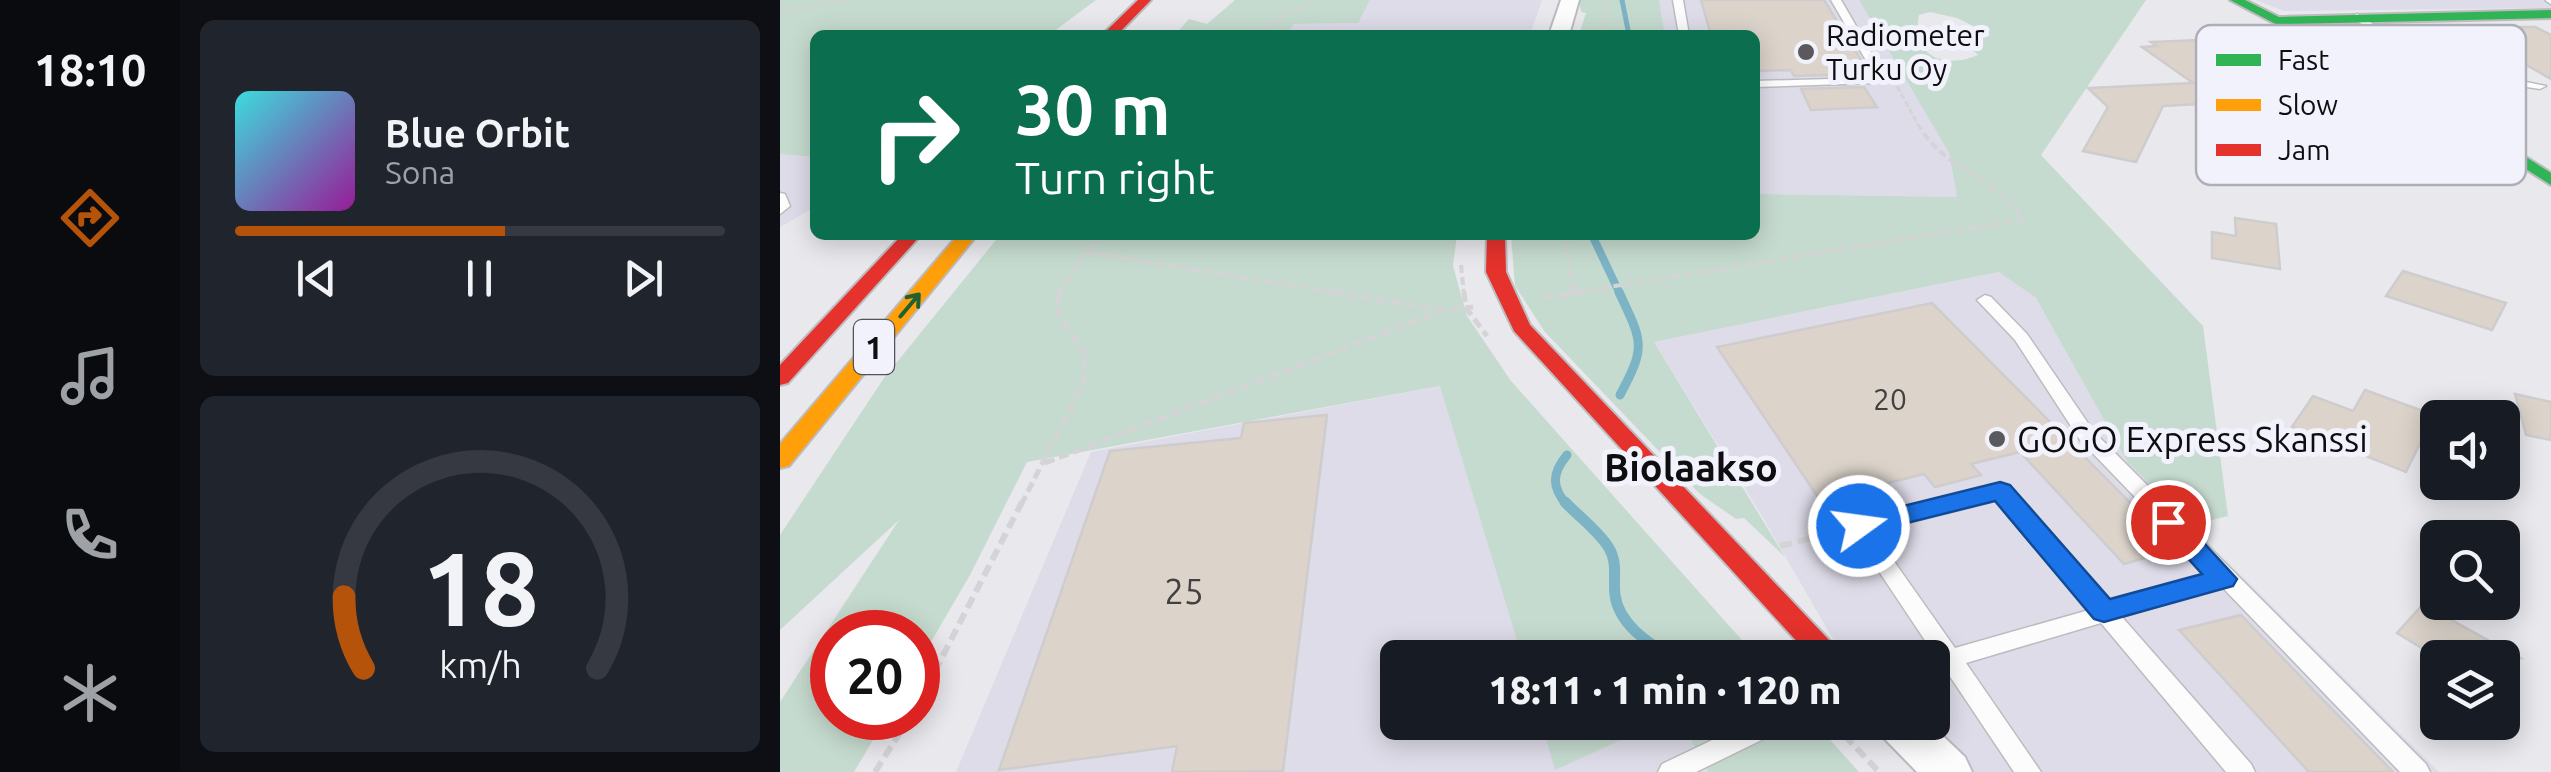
<!DOCTYPE html>
<meta charset="utf-8">
<style>
body{margin:0;font-family:Ubuntu,sans-serif;background:#20242c;color:#f1f3f6;height:100vh;display:flex;flex-direction:column;font-size:38px;white-space:nowrap}
*{box-sizing:border-box;margin:0}
p{font-size:32px;color:#9ea1a6}
.icon{flex:none;width:55px;height:55px;fill:none;stroke:currentColor;stroke-width:2;stroke-linecap:round;stroke-linejoin:round}
.map{position:relative;flex:1;overflow:hidden}
.drawer{display:flex;flex-direction:column;gap:20px;padding:20px;background:#0d0f14;width:600px}
.drawer>*{flex:none}
.top-card{position:absolute;left:30px;top:30px;width:950px;height:210px;border-radius:15px;box-shadow:0 5px 25px #0003;background:#0b6e4f;color:#fff;overflow:hidden}
.controls{position:absolute;left:1640px;top:400px;display:grid;gap:20px}
.controls a{display:grid;place-items:center;width:100px;height:100px;border-radius:15px;background:#171b24;box-shadow:0 5px 25px #0003;font-size:50px}
.speed{position:absolute;left:30px;top:610px;display:flex;gap:20px;font-size:50px;font-weight:700;text-align:center}
.speed>*{display:grid;place-content:center;width:130px;height:130px;border-radius:50%;background:#171b24;box-shadow:0 5px 25px #0003;line-height:1}
.speed .limit{border:15px solid #d22;background:#fff;color:#111}
.pin{position:absolute;display:grid;place-items:center;width:85px;height:85px;color:#fff;margin:-42px;border:5px solid #fff;border-radius:50%;box-shadow:0 2px 10px #0007}
.me{position:absolute;width:110px;margin:-55px;rotate:76deg;stroke-linejoin:round;filter:drop-shadow(0 0 8px #0008)}
.turn{display:flex;align-items:center;gap:35px;height:210px;padding:0 40px;font-size:45px}
.turn .icon{width:130px;height:130px;stroke-width:2.5}
.turn b{display:block;font-size:70px;line-height:85px}
.drawer .widget{flex:1;display:flex;flex-direction:column;justify-content:center;gap:15px;min-width:0;padding:0 35px;border-radius:15px;background:#20242c}
.drawer .dial{align-items:center;gap:0}
.dial svg{height:260px;overflow:visible;fill:none;stroke:#363941;stroke-width:7;stroke-linecap:round;text-anchor:middle}
.dial text{fill:#f1f3f6;stroke:none}
.song{display:flex;align-items:center;gap:30px}
.cover{width:120px;height:120px;border-radius:15px;background:linear-gradient(135deg,hsl(180 70% 55%),hsl(300 70% 35%))}
.played{height:10px;border-radius:5px;background:linear-gradient(90deg,#b45309 55%,#363941 55%)}
.keys{display:flex;justify-content:space-around;direction:ltr}
.trip{position:absolute;left:600px;top:640px;width:570px;height:100px;border-radius:15px;background:#171b24;box-shadow:0 5px 25px #0003;font-weight:800;line-height:100px;text-align:center}
main{display:flex;flex:1;min-height:0}
.tab-bar{display:flex;flex-direction:column;width:180px;justify-content:space-around;align-items:center;background:#090b0e;color:#9ea1a6}
.tab-bar .icon{width:70px;height:70px}
.tab-bar .current{color:#b45309}
.tab-bar b{font-size:45px;color:#f1f3f6}
.map>svg:first-child{display:block}
</style>
<main>
<nav class="tab-bar">
<b>18:10</b>
<svg class="icon current" aria-label="directions" viewBox="0 0 24 24"><path d="M12 3l9 9-9 9-9-9zM9 14v-3h6M13 9l2 2-2 2"/></svg>
<svg class="icon" aria-label="music" viewBox="0 0 24 24"><path d="M9 18V5l10-2v13"/><circle cx="6" cy="18" r="3"/><circle cx="16" cy="16" r="3"/></svg>
<svg class="icon" aria-label="phone" viewBox="0 0 24 24"><path d="M5 4h4l2 5-3 2q2 4 5 5l2-3 5 2v4C11 20 4 13 5 4z"/></svg>
<svg class="icon" aria-label="climate" viewBox="0 0 24 24"><path d="M12 3v18M4 7l16 10M4 17L20 7"/></svg>
</nav>
<section class="drawer">
<div class="widget">
<div class="song"><i class="cover"></i><div><b>Blue Orbit</b><p>Sona</p></div></div>
<div class="played"></div>
<div class="keys"><svg class="icon" aria-label="previous" viewBox="0 0 24 24"><path d="M18 5L8 12l10 7zM5 5v14"/></svg><svg class="icon" aria-label="pause" viewBox="0 0 24 24"><path d="M8 5v14M16 5v14"/></svg><svg class="icon" aria-label="next" viewBox="0 0 24 24"><path d="M6 5l10 7-10 7zM19 5v14"/></svg></div>
</div>
<div class="widget dial"><svg viewBox="0 0 100 80">
<path d="M14 69A42 42 0 1 1 86 69"/>
<path d="M14 69A42 42 0 0 1 8 47" stroke="#b45309"/>
<text x="50" y="56" font-size="32" font-weight="700">18</text>
<text x="50" y="72" font-size="11">km/h</text>
</svg></div>
</section>
<div class="map">
<svg width="1771" height="772" viewBox="0 0 1771 772">
<rect width="100%" height="100%" fill="#e8e8ed"/>
<g fill="#dddce8">
<polygon points="590,0 762,0 750,35 507,35 514,24 577,23"/>
<polygon points="879,0 1079,0 1169,153 1177,197 975,194 975,35 885,35"/>
<polygon points="1476,0 1771,0 1771,8 1504,11"/>
<polygon points="0,154 35,157 35,207 0,227"/>
<polygon points="1220,272 1256,298 1348,463 1659,772 1190,772 1137,723 1152,722 1152,658 1066,658 1061,653 982,516 874,342"/>
<polygon points="661,386 742,657 618,658 618,722 761,723 775,769 878,723 902,723 928,772 176,772 311,452"/>
</g>
<g fill="#c6dbcf" fill-rule="evenodd">
<polygon points="0,0 316,0 269,35 35,35 35,157 0,154"/>
<polygon points="455,0 590,0 578,23 514,24 507,35 395,35 409,19 427,24"/>
<polygon points="799,0 879,0 885,35 799,35 806,13 801,12"/>
<path d="M1079,0H1366L1261,155L1423,326L1448,516L1411,525L1348,463L1256,298L1219,272L874,342L1005,557L964,518L956,519L920,494L765,332L735,286L731,235H975V194L1177,197L1169,153ZM1150,12L1177,18L1211,35L1187,44L1198,55C1163,70 1131,56 1139,15Z"/>
<polygon points="220,235 677,235 673,266 687,316 731,381 977,657 742,657 660,386 247,462 190,575 138,664 138,632 52,632 52,718 106,718 74,772 0,772 0,702 119,520 0,630 0,535 104,378"/>
<polygon points="761,722 878,722 878,723 775,770"/>
<polygon points="902,723 1035,723 1079,772 928,772"/>
</g>
<g fill="none" stroke-linecap="round" stroke-linejoin="round">
<polyline stroke="#7cb4c6" stroke-width="5" points="842,0 849,35"/>
<polyline stroke="#7cb4c6" stroke-width="8" points="812,235 840,294"/>
<g stroke="#7cb4c6" stroke-width="9">
<path d="M839,292C862,342 867,345 840,395"/>
<path d="M787,505C771,487 772,473 787,455"/>
</g>
<path stroke="#7cb4c6" stroke-width="11" d="M785,502C799,517 818,530 829,548C838,563 833,579 835,595C839,625 869,643 892,658"/>
</g>
<g fill="#dcd4cb" stroke="#cecccd" stroke-width="2.5">
<polygon points="921,0 1044,0 1086,68 1073,69 1077,74 1014,76 1011,70 975,71 975,35 931,35"/>
<polygon points="1698,27 1755,27 1771,35 1771,79 1697,37 1623,38 1608,29"/>
<polygon points="1419,40 1435,51 1445,50 1485,78 1461,79 1504,110 1450,113 1437,103 1383,106 1356,162 1303,151 1328,107 1308,88 1413,83 1362,47 1377,46 1371,42"/>
<polygon points="1084,87 1097,107 1031,110 1021,89"/>
<polygon points="1455,218 1496,224 1500,269 1432,258 1432,232 1456,236"/>
<polygon points="1623,271 1726,303 1712,330 1606,296"/>
<polygon points="1152,303 1396,549 1344,564 1240,452 1191,464 1201,475 1155,487 1144,474 1040,500 937,347"/>
<polygon points="1585,390 1654,415 1626,472 1512,427 1533,396 1573,411"/>
<polygon points="1735,394 1771,402 1771,440 1746,435"/>
<polygon points="547,415 503,771 392,772 397,746 219,770 330,451 461,438 464,423"/>
<polygon points="1643,604 1740,658 1658,658 1617,633"/>
<polygon points="1461,615 1613,772 1529,772 1399,630"/>
</g>
<g fill="none" stroke-linecap="round" stroke-linejoin="round">
<defs>
<g id="lane">
<polygon points="893,0 903,0 909,35 899,35"/>
<polygon points="1051,0 1061,0 1101,69 1094,83 975,87 975,81 1086,78 1091,69"/>
<polygon points="1765,0 1771,0 1771,4"/>
<polygon points="1577,14 1641,54 1703,73 1766,86 1760,89 1727,84 1740,93 1740,97 1645,104 1645,100 1649,99 1725,92 1714,85 1713,81 1633,58 1574,19 1572,17"/>
<polygon points="0,193 5,194 10,206 0,214"/>
<path d="M1205,295L1211,297L1247,334L1314,432L1646,764L1650,772H1620L1442,587L1342,617L1471,764L1475,772H1446L1321,623L1186,663L1261,772H1234L1165,669L1152,673V658H1144L1154,654L1072,531L1069,526L1072,521L1220,484L1227,486L1330,604L1430,575L1300,440L1235,340L1197,300ZM1216,499L1309,610L1175,648L1092,530Z"/>
<polygon points="970,722 1007,722 1004,729 916,772 878,772 882,764"/>
</g>
<g id="street">
<polygon points="781,0 799,0 789,35 769,35"/>
<polygon points="1095,722 1148,722 1185,757 1192,772 1137,772 1101,735"/>
</g>
<polygon id="fast" points="1450,0 1465,0 1499,17 1771,10 1771,18 1512,24 1633,85 1771,173 1771,185 1623,91"/>
<polygon id="slow" points="178,235 197,235 9,466 0,468 0,444"/>
<g id="jam">
<polygon points="358,0 371,0 337,35 322,35"/>
<polygon points="122,235 141,235 8,383 0,385 0,365"/>
<polygon points="707,235 725,235 726,272 750,325 1066,658 1032,658 734,331 706,272"/>
</g>
</defs>
<use href="#lane" stroke="#bcbcc0" stroke-width="3"/>
<use href="#street" stroke="#bcbcc0" stroke-width="4"/>
<use href="#fast" stroke="#bcbcc0" stroke-width="4"/>
<use href="#slow" stroke="#bcbcc0" stroke-width="4"/>
<use href="#jam" stroke="#bcbcc0" stroke-width="4"/>
<g stroke="#d4d4d6" stroke-width="2.5" stroke-dasharray="6 2.5" stroke-linecap="butt">
<polyline points="0,13 63,0"/>
<polyline points="469,35 536,0"/>
<polyline points="810,35 825,25 826,0"/>
<polyline points="1113,79 1141,130"/>
</g>
<g stroke="#d4d4d6" stroke-width="4" stroke-dasharray="8 4" stroke-linecap="butt">
<polyline points="784,235 794,293"/>
<polyline points="306,252 567,294"/>
<polyline points="681,265 684,294"/>
<polyline points="278,294 319,235"/>
<path d="M786,294L1243,220C1218,178 1163,169 1140,127"/>
</g>
<g stroke="#d4d4d6" stroke-width="5" stroke-dasharray="10 5" stroke-linecap="butt">
<polyline points="552,292 663,310 693,307"/>
<polyline points="684,292 686,308 707,336"/>
<polyline points="764,298 801,292"/>
<polyline points="265,463 661,311"/>
<polyline points="241,505 303,384 305,354 275,308 280,292"/>
</g>
<g stroke="#d4d4d6" stroke-width="6" stroke-dasharray="12 6" stroke-linecap="butt">
<polyline points="1000,546 1057,532"/>
<polyline points="138,704 242,502"/>
<polyline points="1052,722 1099,772"/>
<polyline points="95,772 129,718"/>
</g>
<use href="#lane" fill="#fcfcfc" fill-rule="evenodd"/>
<use href="#street" fill="#fcfcfc" fill-rule="evenodd"/>
<use href="#fast" fill="#30b455" fill-rule="evenodd"/>
<use href="#slow" fill="#ff9f0a" fill-rule="evenodd"/>
<use href="#jam" fill="#e5322d" fill-rule="evenodd"/>
</g>
<defs><path id="oneway-shaft" d="M-6 0H5M1.5-3L5.5 0L1.5 3" fill="none" stroke-width="1.6" stroke-linecap="round" stroke-linejoin="round" transform="scale(2.5)"/></defs>
<use stroke="#1f6133" href="#oneway-shaft" transform="translate(130 305) rotate(-50)"/>
<polygon fill="#1a73e8" stroke="#114b97" stroke-width="2.5" points="1220,482 1230,485 1330,599 1422,574 1375,522 1379,515 1398,515 1457,579 1453,586 1324,622 1314,619 1215,501 1079,535 1070,533 1066,526 1070,519 1079,517"/>
<g fill="#5a5a5e" stroke="#f2f2fd" stroke-width="4">
<circle cx="1026" cy="52" r="10"/>
<circle cx="1217" cy="439" r="10"/>
</g>
<g text-anchor="middle" dominant-baseline="central" stroke-width="10" stroke-linejoin="round" paint-order="stroke">
<g font-size="30" fill="#0e0e11" stroke="#f2f2fd" text-anchor="start">
<text x="1046" y="35">Radiometer<tspan x="1046" dy="34">Turku Oy</tspan></text>
</g>
<g font-size="30" fill="#424040">
<text x="1110" y="399">20</text>
</g>
<rect fill="#f2f2fd" stroke="#525258" stroke-width="2.5" x="74" y="320" width="40" height="54" rx="8"/>
<g font-size="32" font-weight="bold" fill="#0e0e11">
<text x="94" y="347">1</text>
</g>
<g font-size="35" fill="#0e0e11" stroke="#f2f2fd" text-anchor="start">
<text x="1237" y="439">GOGO Express Skanssi</text>
</g>
<g font-size="35" fill="#424040">
<text x="404" y="591">25</text>
</g>
<g font-size="38" font-weight="bold" fill="#0e0e11" stroke="#f2f2fd">
<text x="911" y="467">Biolaakso</text>
</g>
</g>
<rect x="1416" y="25" width="330" height="160" rx="15" fill="#f2f2fd" stroke="#aeaeb6" stroke-width="2.5"/>
<rect x="1436" y="54" width="45" height="12" fill="#30b455"/>
<rect x="1436" y="99" width="45" height="12" fill="#ff9f0a"/>
<rect x="1436" y="144" width="45" height="12" fill="#e5322d"/>
<g font-size="28" fill="#0e0e11">
<text x="1498" y="70">Fast</text>
<text x="1498" y="115">Slow</text>
<text x="1498" y="160">Jam</text>
</g>
</svg>
<div class="controls">
<a><svg class="icon" aria-label="sound" viewBox="0 0 24 24"><path d="M4 9h4l5-4v14l-5-4H4zM17 9q2 3 0 6"/></svg></a>
<a><svg class="icon" aria-label="search" viewBox="0 0 24 24"><circle cx="10" cy="10" r="6"/><path d="M15 15l6 6"/></svg></a>
<a><svg class="icon" aria-label="layers" viewBox="0 0 24 24"><path d="M12 4l9 5-9 5-9-5zM3 14l9 5 9-5"/></svg></a>
</div>
<div class="speed"><div class="limit">20</div></div>
<div class="pin" style="left:1388px;top:522px;background:#d93025"><svg class="icon" aria-label="arrive" viewBox="0 0 24 24"><path d="M6 21V4h12l-3 4 3 4H6"/></svg></div>
<svg class="me" style="left:1079px;top:526px" viewBox="-20 -20 40 40"><circle r="17" fill="#1a73e8" stroke="#fff" stroke-width="3"/><path d="M0-11L8 9 0 5-8 9z" fill="#fff"/></svg>
<div class="trip">18:11 · 1 min · 120 m</div>
<div class="top-card">
<div class="turn"><svg class="icon" aria-label="right" viewBox="0 0 24 24"><path d="M7 20v-9h11M14 6l5 5-5 5"/></svg><div><b>30 m</b>Turn right</div></div>
</div>
</div>
</main>
